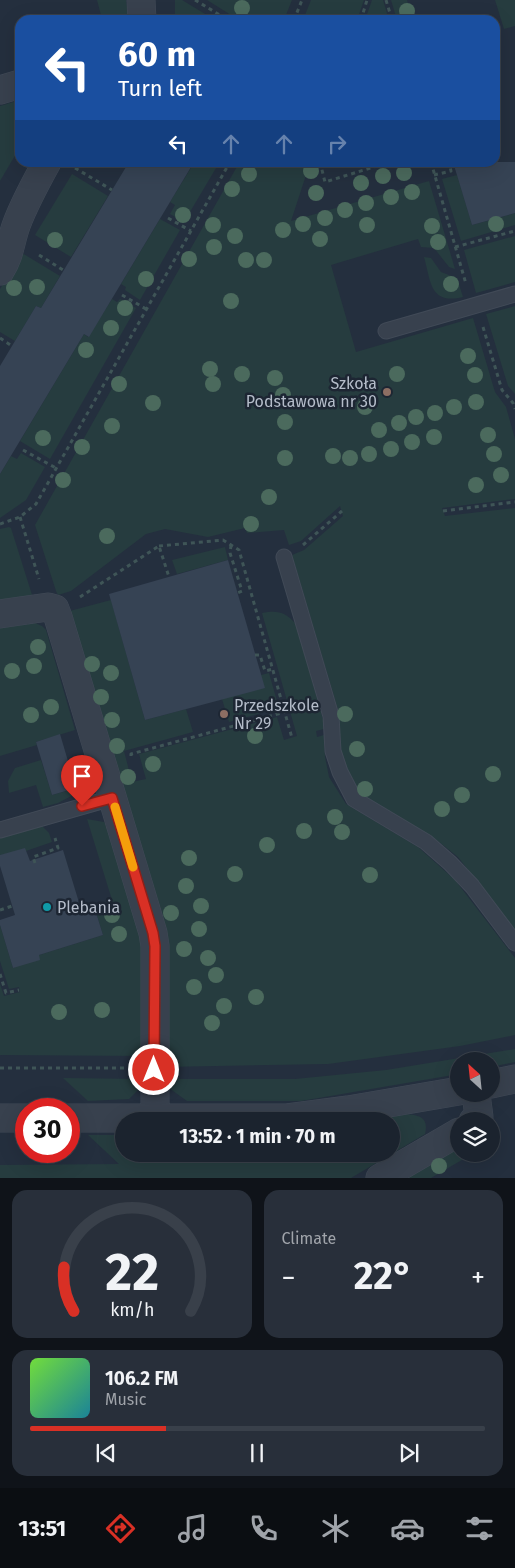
<!DOCTYPE html>
<meta charset="utf-8">
<style>
body{margin:0;font-family:"Fira Sans",sans-serif;background:#282f3a;color:#f1f3f6;height:100vh;display:flex;flex-direction:column;font-size:19px;white-space:nowrap}
*{box-sizing:border-box;margin:0}
p{font-size:16px;color:#a0a4aa}
.icon{flex:none;width:28px;height:28px;fill:none;stroke:currentColor;stroke-width:2;stroke-linecap:round;stroke-linejoin:round}
.map{position:relative;height:1178px;overflow:hidden}
.side{display:flex;flex-direction:column;gap:12px;padding:12px;background:#0f1319;flex:1}
.side>*{flex:none}
.banner{position:absolute;left:15px;top:15px;width:485px;height:152px;border-radius:15px;box-shadow:0 5px 20px #0002,0 0 0 1px #39404a;background:#1a4fa0;color:#fff;overflow:hidden}
.needle{width:32px;rotate:333deg}
.fabs{position:absolute;left:450px;top:1052px;display:grid;gap:10px}
.fabs a{display:grid;place-items:center;width:50px;height:50px;border-radius:50%;background:#1b232e;box-shadow:0 5px 20px #0002,0 0 0 1px #39404a;font-size:25px}
.speed{position:absolute;left:15px;top:1098px;display:flex;gap:10px;font-size:25px;font-weight:700;text-align:center}
.speed>*{display:grid;place-content:center;width:65px;height:65px;border-radius:50%;background:#1b232e;box-shadow:0 5px 20px #0002,0 0 0 1px #39404a;line-height:1}
.speed .limit{border:8px solid #d22;background:#fff;color:#111}
.pin{position:absolute;display:grid;place-items:center;width:42px;height:42px;color:#fff;margin:-51px -21px;border-radius:50% 50% 50% 0;rotate:-45deg;box-shadow:0 0 5px #0007}
.pin .icon{rotate:45deg}
.me{position:absolute;width:55px;margin:-28px;rotate:0deg;stroke-linejoin:round;filter:drop-shadow(0 0 4px #0008)}
.turn{display:flex;align-items:center;gap:18px;height:105px;padding:0 20px;font-size:22px}
.turn .icon{width:65px;height:65px;stroke-width:2.5}
.turn b{display:block;font-size:35px;line-height:42px}
.lanes{display:flex;align-items:center;height:48px;padding:0 20px;background:#0003;justify-content:center;gap:25px;direction:ltr}
.lanes .off{opacity:.35}
.big{font-size:38px;font-weight:700;line-height:1.1}
.side .tile{flex:1;display:flex;flex-direction:column;justify-content:center;gap:8px;min-width:0;padding:0 18px;border-radius:15px;background:#282f3a}
.side .dial{align-items:center;gap:0}
.dial svg{height:130px;overflow:visible;fill:none;stroke:#39404a;stroke-width:7;stroke-linecap:round;text-anchor:middle}
.dial text{fill:#f1f3f6;stroke:none}
.song{display:flex;align-items:center;gap:15px}
.cover{width:60px;height:60px;border-radius:8px;background:linear-gradient(135deg,hsl(100 70% 55%),hsl(190 70% 35%))}
.played{height:5px;border-radius:2px;background:linear-gradient(90deg,#d93025 30%,#39404a 30%)}
.keys{display:flex;justify-content:space-around;direction:ltr}
.heat{display:flex;justify-content:space-between;align-items:center;font-size:28px;direction:ltr}
.side .tiles{flex:1;display:grid;gap:12px;grid-template-columns:1fr 1fr}
.tile:last-child{grid-column:span 2}
.trip{position:absolute;left:115px;top:1112px;width:285px;height:50px;border-radius:25px;background:#1b232e;box-shadow:0 5px 20px #0002,0 0 0 1px #39404a;font-weight:700;line-height:50px;text-align:center}
.tabs{display:flex;height:80px;justify-content:space-around;align-items:center;background:#0b0e12;color:#a0a4aa}
.tabs .icon{width:35px;height:35px}
.tabs .on{color:#d93025}
.tabs b{font-size:22px;color:#f1f3f6}
.map>svg:first-child{display:block}
</style>
<div class="map">
<svg width="515" height="1178" viewBox="0 0 515 1178">
<rect width="100%" height="100%" fill="#242f3e"/>
<g fill="#263c3f">
<polygon points="97,0 126,0 129,20 98,20 102,19"/>
<polygon points="175,0 182,0 215,20 175,20"/>
<polygon points="207,0 292,0 284,20 239,20"/>
<polygon points="311,0 364,0 357,20 303,20"/>
<polygon points="372,0 383,0 389,20 365,20"/>
<polygon points="391,0 407,0 413,20 397,20"/>
<polygon points="495,0 515,0 515,26 504,29"/>
<polygon points="20,100 20,147 0,181 0,106"/>
<polygon points="194,163 219,163 184,222 170,214 175,205 170,202"/>
<polygon points="239,163 310,163 291,221 429,181 455,269 449,267 434,248 421,247 418,239 331,265 356,352 473,318 495,392 506,407 515,439 515,499 442,508 445,516 515,508 515,930 458,857 439,842 365,800 355,791 342,761 338,710 292,555 304,550 343,516 340,506 301,541 289,545 284,530 247,533 245,528 208,537 165,529 146,534 71,591 58,595 56,591 35,525"/>
<polygon points="72,174 108,196 71,257 35,235"/>
<polygon points="457,175 472,225 515,213 515,225 461,241 442,179"/>
<polygon points="160,219 180,230 140,300 125,290 126,287 121,284"/>
<polygon points="515,236 515,282 476,293 464,250"/>
<polygon points="22,253 60,276 41,308 36,306 15,341 0,332 0,289"/>
<path d="M424,257L431,258L441,272L457,278L463,297C430,305 431,282 424,257Z"/>
<polygon points="112,299 117,302 120,299 136,308 50,459 20,441 84,334 88,337"/>
<polygon points="515,306 515,394 508,386 486,314"/>
<polygon points="21,453 45,467 26,500 0,518 0,474 11,456 17,459"/>
<polygon points="9,527 11,528 33,598 0,603 0,529"/>
<polygon points="225,547 228,560 177,574 172,560"/>
<path d="M111,600L145,720L186,709L193,732L124,751L132,782L146,779L139,754L277,717L284,740L297,736L262,613C278,610 285,612 296,624L324,723V729L316,731L317,737L324,735L325,757L329,777L346,804L418,847L455,880L515,958V1035L460,1046L328,1064L163,1067L164,968L66,612Z"/>
<polygon points="35,623 42,626 46,630 75,730 36,742 37,745 0,756 0,628"/>
<polygon points="269,673 279,708 229,722 222,699 261,675"/>
<polygon points="41,760 52,795 76,788 77,793 58,803 43,807 36,785 9,793 8,781 15,768"/>
<polygon points="87,819 104,822 109,828 141,928 144,1056 0,1055 0,984 4,996 20,992 19,987 9,989 0,961 0,925 13,968 39,955 103,935 94,906 112,900"/>
<polygon points="40,824 49,833 52,842 26,851 0,855 0,835"/>
<polygon points="515,1049 515,1062 491,1067 491,1061 459,1061 459,1074 301,1101 187,1101 169,1088 164,1079 295,1079 386,1070"/>
<polygon points="63,1078 142,1079 139,1089 129,1099 88,1101"/>
<path d="M406,1114C420,1115 429,1118 425,1134L351,1178H0V1165L119,1164L88,1135H124V1154H391V1121H369Z"/>
<polygon points="459,1147 459,1154 472,1154 431,1178 407,1178"/>
</g>
<g fill="#364354">
<polygon points="129,162 194,162 89,337 84,334 0,474 0,366 36,306 41,308"/>
<polygon points="453,162 515,162 515,213 472,225"/>
<polygon points="228,560 265,688 145,720 109,594"/>
<polygon points="60,734 76,788 52,795 36,742"/>
<polygon points="25,848 30,861 63,850 81,909 94,906 103,935 39,955 40,960 13,968 0,925 0,920 15,915 0,866 0,855"/>
</g>
<g fill="none" stroke-linecap="round" stroke-linejoin="round">
<defs>
<g id="lane">
<polyline points="386,331 515,294"/>
<polyline points="284,557 331,716 333,751 340,772 354,799 426,842 450,863 472,886 515,943"/>
<polyline points="0,830 112,798"/>
</g>
<g id="street">
<polyline points="141,0 142,20"/>
<polyline points="0,90 20,84"/>
<path d="M0,271C11,254 10,241 17,223C25,202 36,182 47,162"/>
<polyline points="0,614 48,607 55,609 58,617 153,933 155,946 155,1119"/>
<polyline points="491,1084 515,1079"/>
<polyline points="0,1118 26,1118"/>
<polyline points="69,1118 287,1118 348,1110 459,1091"/>
<polyline points="473,1121 479,1117 476,1094"/>
<polyline points="380,1178 459,1132"/>
</g>
</defs>
<use href="#lane" stroke="#414a57" stroke-width="17"/>
<use href="#street" stroke="#414a57" stroke-width="29"/>
<g stroke="#3f5557" stroke-width="3" stroke-dasharray="4 4" stroke-linecap="butt">
<polyline points="195,0 228,20"/>
<polyline points="386,0 392,20"/>
<polyline points="294,20 302,0"/>
<polyline points="361,20 367,0"/>
<polyline points="320,162 325,182 390,162"/>
<polyline points="431,162 466,284"/>
<polyline points="75,168 112,190"/>
<polyline points="434,175 451,171 449,162"/>
<polyline points="168,218 191,231"/>
<polyline points="455,247 515,231"/>
<polyline points="39,255 63,270"/>
<polyline points="122,295 146,309"/>
<polyline points="483,327 502,390 513,403 515,409"/>
<polyline points="0,338 12,346"/>
<polyline points="23,450 56,468"/>
<polyline points="443,511 515,502"/>
<polyline points="20,517 39,579"/>
<polyline points="0,524 20,517 36,504 230,162"/>
<polyline points="231,545 230,553 242,591 237,593"/>
<polyline points="303,545 342,511"/>
<polyline points="159,546 223,540 239,550 292,738"/>
<polyline points="80,597 159,546 169,577"/>
<polyline points="255,655 260,655 265,671 273,669"/>
<polyline points="131,756 131,754 285,712"/>
<polyline points="35,863 33,857 58,848 55,838"/>
<polyline points="0,910 12,906"/>
<polyline points="0,974 6,993 19,990"/>
<polyline points="0,1068 126,1068"/>
</g>
<use href="#lane" stroke="#38414e" stroke-width="15"/>
<use href="#street" stroke="#38414e" stroke-width="28"/>
</g>
<g fill="#4b6a5d">
<circle cx="242" cy="8" r="8"/>
<circle cx="407" cy="11" r="8"/>
<circle cx="311" cy="171" r="8"/>
<circle cx="404" cy="173" r="8"/>
<circle cx="249" cy="174" r="8"/>
<circle cx="383" cy="176" r="8"/>
<circle cx="361" cy="183" r="8"/>
<circle cx="232" cy="189" r="8"/>
<circle cx="412" cy="192" r="8"/>
<circle cx="316" cy="193" r="8"/>
<circle cx="391" cy="197" r="8"/>
<circle cx="366" cy="203" r="8"/>
<circle cx="345" cy="210" r="8"/>
<circle cx="183" cy="215" r="8"/>
<circle cx="325" cy="218" r="8"/>
<circle cx="303" cy="224" r="8"/>
<circle cx="496" cy="224" r="8"/>
<circle cx="213" cy="225" r="8"/>
<circle cx="367" cy="225" r="8"/>
<circle cx="432" cy="226" r="8"/>
<circle cx="283" cy="230" r="8"/>
<circle cx="235" cy="236" r="8"/>
<circle cx="320" cy="239" r="8"/>
<circle cx="55" cy="240" r="8"/>
<circle cx="438" cy="242" r="8"/>
<circle cx="214" cy="247" r="8"/>
<circle cx="189" cy="259" r="8"/>
<circle cx="246" cy="260" r="8"/>
<circle cx="264" cy="260" r="8"/>
<circle cx="146" cy="279" r="8"/>
<circle cx="451" cy="284" r="8"/>
<circle cx="37" cy="287" r="8"/>
<circle cx="14" cy="288" r="8"/>
<circle cx="231" cy="301" r="8"/>
<circle cx="125" cy="308" r="8"/>
<circle cx="111" cy="328" r="8"/>
<circle cx="86" cy="350" r="8"/>
<circle cx="468" cy="356" r="8"/>
<circle cx="210" cy="369" r="8"/>
<circle cx="242" cy="374" r="8"/>
<circle cx="397" cy="374" r="8"/>
<circle cx="475" cy="375" r="8"/>
<circle cx="275" cy="378" r="8"/>
<circle cx="119" cy="384" r="8"/>
<circle cx="213" cy="384" r="8"/>
<circle cx="283" cy="395" r="8"/>
<circle cx="476" cy="402" r="8"/>
<circle cx="153" cy="403" r="8"/>
<circle cx="365" cy="407" r="8"/>
<circle cx="454" cy="407" r="8"/>
<circle cx="435" cy="413" r="8"/>
<circle cx="416" cy="417" r="8"/>
<circle cx="285" cy="422" r="8"/>
<circle cx="399" cy="423" r="8"/>
<circle cx="112" cy="426" r="8"/>
<circle cx="379" cy="430" r="8"/>
<circle cx="488" cy="435" r="8"/>
<circle cx="434" cy="437" r="8"/>
<circle cx="43" cy="438" r="8"/>
<circle cx="412" cy="442" r="8"/>
<circle cx="82" cy="447" r="8"/>
<circle cx="391" cy="449" r="8"/>
<circle cx="369" cy="454" r="8"/>
<circle cx="494" cy="454" r="8"/>
<circle cx="333" cy="456" r="8"/>
<circle cx="285" cy="458" r="8"/>
<circle cx="350" cy="458" r="8"/>
<circle cx="501" cy="475" r="8"/>
<circle cx="63" cy="480" r="8"/>
<circle cx="476" cy="485" r="8"/>
<circle cx="269" cy="497" r="8"/>
<circle cx="251" cy="524" r="8"/>
<circle cx="107" cy="536" r="8"/>
<circle cx="38" cy="647" r="8"/>
<circle cx="92" cy="664" r="8"/>
<circle cx="34" cy="666" r="8"/>
<circle cx="12" cy="671" r="8"/>
<circle cx="111" cy="673" r="8"/>
<circle cx="101" cy="697" r="8"/>
<circle cx="51" cy="707" r="8"/>
<circle cx="345" cy="714" r="8"/>
<circle cx="31" cy="715" r="8"/>
<circle cx="112" cy="720" r="8"/>
<circle cx="255" cy="736" r="8"/>
<circle cx="117" cy="746" r="8"/>
<circle cx="357" cy="749" r="8"/>
<circle cx="153" cy="764" r="8"/>
<circle cx="493" cy="774" r="8"/>
<circle cx="128" cy="777" r="8"/>
<circle cx="365" cy="789" r="8"/>
<circle cx="462" cy="795" r="8"/>
<circle cx="442" cy="809" r="8"/>
<circle cx="335" cy="817" r="8"/>
<circle cx="304" cy="831" r="8"/>
<circle cx="342" cy="832" r="8"/>
<circle cx="267" cy="845" r="8"/>
<circle cx="189" cy="858" r="8"/>
<circle cx="235" cy="874" r="8"/>
<circle cx="370" cy="875" r="8"/>
<circle cx="186" cy="886" r="8"/>
<circle cx="201" cy="906" r="8"/>
<circle cx="171" cy="913" r="8"/>
<circle cx="112" cy="915" r="8"/>
<circle cx="199" cy="929" r="8"/>
<circle cx="119" cy="934" r="8"/>
<circle cx="184" cy="949" r="8"/>
<circle cx="208" cy="958" r="8"/>
<circle cx="216" cy="975" r="8"/>
<circle cx="194" cy="987" r="8"/>
<circle cx="256" cy="997" r="8"/>
<circle cx="224" cy="1006" r="8"/>
<circle cx="102" cy="1010" r="8"/>
<circle cx="59" cy="1012" r="8"/>
<circle cx="212" cy="1023" r="8"/>
<circle cx="439" cy="1166" r="8"/>
</g>
<g fill="none" stroke-linecap="round" stroke-linejoin="round">
<defs>
<polyline id="route" points="82,806 112,798 153,933 155,946 154,1070"/>
</defs>
<use href="#route" stroke="#8d1f18" stroke-width="12"/>
<use href="#route" stroke="#d93025" stroke-width="9"/>
<polyline stroke="#f59e0b" stroke-width="9" points="115,807 133,867"/>
</g>
<g fill="#8d6e63" stroke="#1d2633" stroke-width="2">
<circle cx="387" cy="392" r="5"/>
<circle cx="224" cy="714" r="5"/>
</g>
<circle fill="#0f9aa8" stroke="#1d2633" stroke-width="2" cx="47" cy="907" r="5"/>
<g text-anchor="middle" dominant-baseline="central" stroke-width="5" stroke-linejoin="round" paint-order="stroke">
<g font-size="16" fill="#b4bcc9" stroke="#1d2633" text-anchor="start">
<text x="377" y="383" text-anchor="end">Szkoła<tspan x="377" dy="18">Podstawowa nr 30</tspan></text>
<text x="234" y="705">Przedszkole<tspan x="234" dy="18">Nr 29</tspan></text>
<text x="57" y="907">Plebania</text>
</g>
</g>
</svg>
<div class="fabs">
<a><svg class="needle" viewBox="-14 -14 28 28"><path d="M0-13l5 13h-10z" fill="#e53935"/><path d="M0 13l5-13h-10z" fill="#a0a4aa"/></svg></a>
<a><svg class="icon" aria-label="layers" viewBox="0 0 24 24"><path d="M12 4l9 5-9 5-9-5zM3 14l9 5 9-5"/></svg></a>
</div>
<div class="speed"><div class="limit">30</div></div>
<div class="pin" style="left:82px;top:806px;background:#d93025"><svg class="icon" aria-label="arrive" viewBox="0 0 24 24"><path d="M6 21V4h12l-3 4 3 4H6"/></svg></div>
<svg class="me" style="left:154px;top:1070px" viewBox="-20 -20 40 40"><circle r="17" fill="#d93025" stroke="#fff" stroke-width="3"/><path d="M0-11L8 9 0 5-8 9z" fill="#fff"/></svg>
<div class="trip">13:52 · 1 min · 70 m</div>
<div class="banner">
<div class="turn"><svg class="icon" aria-label="left" viewBox="0 0 24 24"><path d="M17 20v-9H6M10 6l-5 5 5 5"/></svg><div><b>60 m</b>Turn left</div></div>
<div class="lanes"><svg class="icon" aria-label="left" viewBox="0 0 24 24"><path d="M17 20v-9H6M10 6l-5 5 5 5"/></svg><svg class="icon off" aria-label="ahead" viewBox="0 0 24 24"><path d="M12 20V5M6 11l6-6 6 6"/></svg><svg class="icon off" aria-label="ahead" viewBox="0 0 24 24"><path d="M12 20V5M6 11l6-6 6 6"/></svg><svg class="icon off" aria-label="right" viewBox="0 0 24 24"><path d="M7 20v-9h11M14 6l5 5-5 5"/></svg></div>
</div>
</div>
<section class="side">
<div class="tiles">
<div class="tile dial"><svg viewBox="0 0 100 80">
<path d="M14 69A42 42 0 1 1 86 69"/>
<path d="M14 69A42 42 0 0 1 8 42" stroke="#d93025"/>
<text x="50" y="56" font-size="32" font-weight="700">22</text>
<text x="50" y="72" font-size="11">km/h</text>
</svg></div>
<div class="tile"><p>Climate</p>
<div class="heat"><a>−</a><b class="big">22°</b><a>+</a></div>
</div>
<div class="tile">
<div class="song"><i class="cover"></i><div><b>106.2 FM</b><p>Music</p></div></div>
<div class="played"></div>
<div class="keys"><svg class="icon" aria-label="previous" viewBox="0 0 24 24"><path d="M18 5L8 12l10 7zM5 5v14"/></svg><svg class="icon" aria-label="pause" viewBox="0 0 24 24"><path d="M8 5v14M16 5v14"/></svg><svg class="icon" aria-label="next" viewBox="0 0 24 24"><path d="M6 5l10 7-10 7zM19 5v14"/></svg></div>
</div>
</div>
</section>
<nav class="tabs">
<b>13:51</b>
<svg class="icon on" aria-label="directions" viewBox="0 0 24 24"><path d="M12 3l9 9-9 9-9-9zM9 14v-3h6M13 9l2 2-2 2"/></svg>
<svg class="icon" aria-label="music" viewBox="0 0 24 24"><path d="M9 18V5l10-2v13"/><circle cx="6" cy="18" r="3"/><circle cx="16" cy="16" r="3"/></svg>
<svg class="icon" aria-label="phone" viewBox="0 0 24 24"><path d="M5 4h4l2 5-3 2q2 4 5 5l2-3 5 2v4C11 20 4 13 5 4z"/></svg>
<svg class="icon" aria-label="climate" viewBox="0 0 24 24"><path d="M12 3v18M4 7l16 10M4 17L20 7"/></svg>
<svg class="icon" aria-label="car" viewBox="0 0 24 24"><path d="M5 17H2v-5l4-1 3-4h7l3 4 3 1v5h-3M9 17h6M6 11h13"/><circle cx="7" cy="17" r="2"/><circle cx="17" cy="17" r="2"/></svg>
<svg class="icon" aria-label="filters" viewBox="0 0 24 24"><path d="M4 7h16M4 17h16"/><circle cx="9" cy="7" r="2"/><circle cx="15" cy="17" r="2"/></svg>
</nav>
